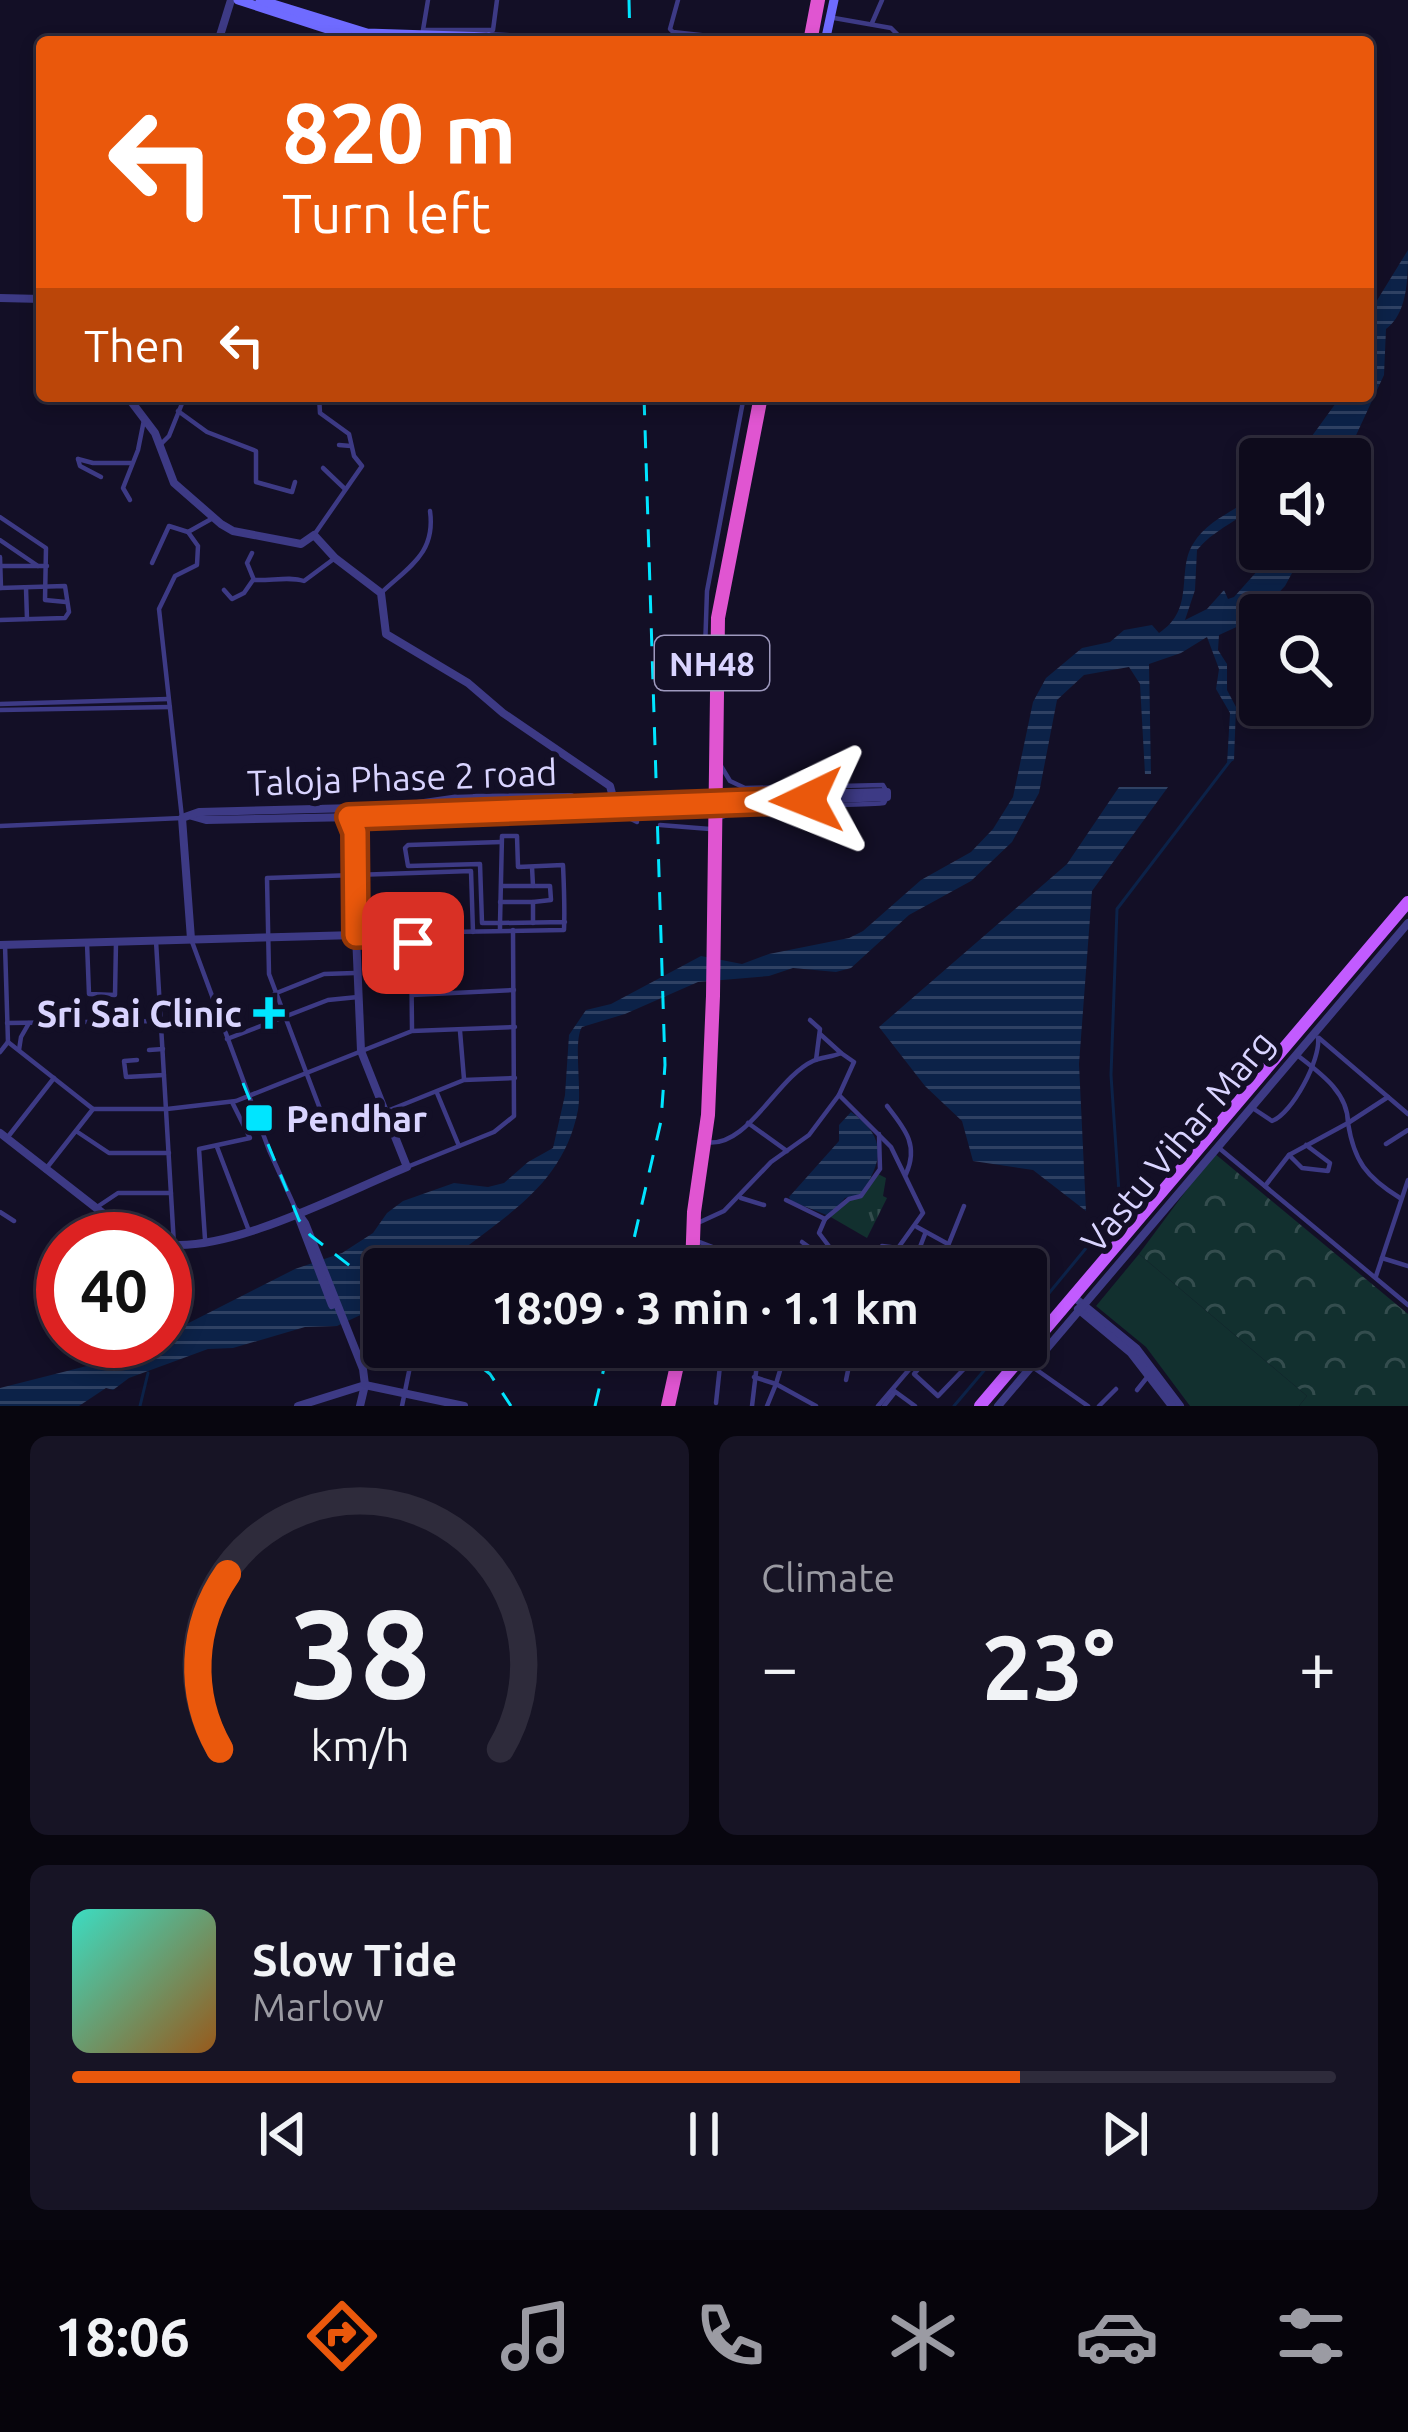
<!DOCTYPE html>
<meta charset="utf-8">
<style>
body{margin:0;font-family:Ubuntu,sans-serif;background:#171425;color:#f1f3f6;height:100vh;display:flex;flex-direction:column;font-size:45px;white-space:nowrap}
*{box-sizing:border-box;margin:0}
p{font-size:39px;color:#9b9ba3}
.icon{flex:none;width:66px;height:66px;fill:none;stroke:currentColor;stroke-width:2;stroke-linecap:round;stroke-linejoin:round}
.map{position:relative;height:1406px;overflow:hidden}
.details{display:flex;flex-direction:column;gap:30px;padding:30px;background:#08060f;flex:1}
.details>*{flex:none}
.banner{position:absolute;left:36px;top:36px;width:1338px;height:366px;border-radius:12px;box-shadow:0 6px 18px #0003,0 0 0 3px #2e2b3b;background:#ea580c;color:#fff;overflow:hidden}
.controls{position:absolute;left:1239px;top:438px;display:grid;gap:24px}
.controls a{display:grid;place-items:center;width:132px;height:132px;border-radius:12px;background:#0e0b1c;box-shadow:0 6px 18px #0003,0 0 0 3px #2e2b3b;font-size:60px}
.speed{position:absolute;left:36px;top:1212px;display:flex;gap:24px;font-size:60px;font-weight:700;text-align:center}
.speed>*{display:grid;place-content:center;width:156px;height:156px;border-radius:50%;background:#0e0b1c;box-shadow:0 6px 18px #0003,0 0 0 3px #2e2b3b;line-height:1}
.speed .limit{border:18px solid #d22;background:#fff;color:#111}
.pin{position:absolute;display:grid;place-items:center;width:102px;height:102px;color:#fff;margin:-51px;border-radius:24px;box-shadow:0 6px 18px #0006}
.me{position:absolute;width:132px;margin:-66px;rotate:268deg;stroke-linejoin:round;filter:drop-shadow(0 0 9px #0008)}
.turn{display:flex;align-items:center;gap:42px;height:252px;padding:0 48px;font-size:54px}
.turn .icon{width:156px;height:156px;stroke-width:2.5}
.turn b{display:block;font-size:84px;line-height:102px}
.then{display:flex;align-items:center;height:114px;padding:0 48px;background:#0003;gap:24px;font-size:45px}
.big{font-size:90px;font-weight:700;line-height:1.1}
.details .card{flex:1;display:flex;flex-direction:column;justify-content:center;gap:18px;min-width:0;padding:0 42px;border-radius:18px;background:#171425}
.details .dial{align-items:center;gap:0}
.dial svg{height:312px;overflow:visible;fill:none;stroke:#2e2b3b;stroke-width:7;stroke-linecap:round;text-anchor:middle}
.dial text{fill:#f1f3f6;stroke:none}
.song{display:flex;align-items:center;gap:36px}
.cover{width:144px;height:144px;border-radius:18px;background:linear-gradient(135deg,hsl(170 70% 55%),hsl(30 70% 35%))}
.played{height:12px;border-radius:6px;background:linear-gradient(90deg,#ea580c 75%,#2e2b3b 75%)}
.keys{display:flex;justify-content:space-around;direction:ltr}
.heat{display:flex;justify-content:space-between;align-items:center;font-size:66px;direction:ltr}
.details .tiles{flex:1;display:grid;gap:30px;grid-template-columns:1fr 1fr}
.card:last-child{grid-column:span 2}
.trip{position:absolute;left:363px;top:1248px;width:684px;height:120px;border-radius:12px;background:#0e0b1c;box-shadow:0 6px 18px #0003,0 0 0 3px #2e2b3b;font-weight:700;line-height:120px;text-align:center}
.dock{display:flex;height:192px;justify-content:space-around;align-items:center;background:#06040b;color:#9b9ba3}
.dock .icon{width:84px;height:84px}
.dock .on{color:#ea580c}
.dock b{font-size:54px;color:#f1f3f6}
.map>svg:first-child{display:block}
</style>
<div class="map">
<svg width="1408" height="1406" viewBox="0 0 1408 1406">
<defs>
<pattern id="grass-tufts" width="24" height="20" patternUnits="userSpaceOnUse" patternTransform="scale(3)"><rect width="24" height="20" fill="#12302f"/><path d="M3 7l-1-3M5 7V3M7 7l1-3M15 17l-1-3M17 17v-4M19 17l1-3" fill="none" stroke="#344d4e"/></pattern>
<pattern id="park-crowns" width="20" height="18" patternUnits="userSpaceOnUse" patternTransform="scale(3)"><rect width="20" height="18" fill="#12302f"/><path d="M2 6a3 3 0 1 1 6 0M12 15a3 3 0 1 1 6 0" fill="none" stroke="#344d4e"/></pattern>
<pattern id="water-rules" width="6" height="5" patternUnits="userSpaceOnUse" patternTransform="scale(3)"><rect width="6" height="5" fill="#0c2248"/><path d="M0 2.5h6" fill="none" stroke="#2f4163"/></pattern>
</defs>
<rect width="100%" height="100%" fill="#130f26"/>
<polygon fill="url(#grass-tufts)" points="876,1173 886,1178 883,1196 887,1198 867,1238 829,1216"/>
<polygon fill="url(#park-crowns)" points="1214,1153 1408,1314 1408,1406 1299,1406 1307,1396 1139,1254"/>
<polygon fill="#12302f" points="1139,1254 1307,1396 1299,1406 1190,1406 1146,1347 1096,1306"/>
<g fill="url(#water-rules)">
<path d="M1408,250C1408,277 1408,313 1386,329L1384,375L1345,459H1292L1314,455L1317,441L1311,442L1312,436L1341,396H1368V315Z"/>
<path d="M1260,489V500C1241,521 1215,528 1197,550L1195,590L1185,620L1207,609L1224,590L1228,599L1234,597L1277,549H1305L1285,586L1254,619L1219,635L1218,650L1227,664V690L1236,707L1234,760L1227,764L1230,713L1216,689L1219,669L1207,637L1181,653L1149,664L1151,774H1145L1140,684L1129,667L1084,675L1057,700L1039,793L1012,842L971,881L909,915L851,968L836,972L793,968L769,976L698,982L625,1014L582,1027C573,1041 582,1087 578,1110C562,1192 496,1219 439,1269H384V1304L337,1326L305,1327L233,1348L208,1349L129,1378L113,1390L106,1388L79,1406H0V1388L134,1354L153,1341H165V1335L295,1269L342,1253L373,1233L387,1213L403,1201L454,1183L488,1187L504,1183L528,1162L553,1148L565,1095L569,1035L586,1010L611,1004L701,956L742,964L769,954L849,938L863,931L921,880L971,852L993,829L1013,797L1033,702L1046,678L1082,648L1110,642L1124,630L1152,625L1159,633C1196,609 1176,571 1193,544C1210,516 1239,512 1260,489Z"/>
<polygon points="1119,787 1168,787 1092,891 1079,1064 1086,1211 1033,1170 973,1161 962,1121 925,1086 879,1027 1067,864"/>
<path d="M851,1112C888,1138 883,1162 860,1195L845,1198L829,1216L791,1201L789,1197L839,1141V1125Z"/>
</g>
<g fill="none" stroke-linecap="round" stroke-linejoin="round">
<g stroke="#0c2248" stroke-width="3">
<polyline points="1026,1321 1120,1207 1111,1075 1117,909 1230,761"/>
<polyline points="140,1406 148,1373"/>
<polyline points="954,1406 1004,1347"/>
</g>
<g stroke="#3d3a85" stroke-width="4.5">
<polyline points="678,0 670,29 673,32 765,42"/>
<polyline points="834,18 891,28 905,42"/>
<polyline points="872,23 882,0"/>
<polyline points="423,30 493,30 497,0"/>
<polyline points="423,30 428,0"/>
<polyline points="178,411 207,432 256,451 256,482 292,492 295,482"/>
<polyline points="160,445 169,436 185,396"/>
<polyline points="339,445 351,446"/>
<polyline points="78,459 93,463 131,463"/>
<polyline points="78,459 80,466 101,477"/>
<polyline points="323,468 345,489"/>
<polyline points="130,500 123,488 138,450 144,420"/>
<polyline points="0,517 46,548 45,600 66,602"/>
<polyline points="314,535 362,466 354,456 349,434 320,413 319,396"/>
<polyline points="0,540 38,566"/>
<path d="M252,553L247,563L254,580C271,581 290,576 304,581L335,558"/>
<polyline points="0,557 1,588"/>
<polyline points="152,563 169,526 188,532 213,518"/>
<polyline points="0,566 47,566"/>
<polyline points="0,588 65,586 69,612 65,618 0,620"/>
<polyline points="26,588 27,619"/>
<polyline points="224,590 232,599 244,593 253,580"/>
<path d="M381,593C408,567 436,554 430,511"/>
<polyline points="712,655 705,650 707,591 744,396"/>
<polyline points="0,704 168,699"/>
<polyline points="0,710 170,707"/>
<polyline points="721,766 730,781 745,788 883,785 887,792"/>
<polyline points="617,812 637,822"/>
<path d="M718,819C755,799 838,808 884,803L887,797"/>
<polyline points="350,820 355,832 356,935 411,935 412,1029"/>
<polyline points="660,825 710,829"/>
<polyline points="0,826 182,818 159,609 175,576 197,565 198,546 188,532"/>
<polyline points="532,867 533,886 550,886 551,900 533,902"/>
<polyline points="503,886 533,886"/>
<polyline points="500,902 533,902 533,923"/>
<polyline points="500,930 500,923 482,923 480,864 408,866 405,848 408,845 501,842"/>
<path d="M448,932L564,930C565,908 564,887 563,865L518,867L517,836H502L500,923L565,922"/>
<polyline points="473,932 471,871 267,878 269,974 328,1130 335,1132 464,1080 515,1078"/>
<polyline points="191,939 269,1150 297,1212"/>
<polyline points="156,941 174,1245"/>
<polyline points="87,943 89,994 115,995 116,942"/>
<polyline points="5,945 8,1042 93,1109 167,1109 236,1101 412,1031 515,1027"/>
<polyline points="274,994 324,974 355,973"/>
<polyline points="412,995 514,990"/>
<polyline points="810,1020 820,1029 816,1060"/>
<polyline points="7,1023 161,1021"/>
<polyline points="460,1031 464,1079"/>
<polyline points="820,1034 841,1053"/>
<polyline points="1319,1038 1408,1114"/>
<polyline points="227,1039 328,1000 358,997"/>
<polyline points="19,1050 21,1037 29,1023"/>
<polyline points="149,1050 163,1049"/>
<polyline points="0,1052 8,1042"/>
<polyline points="137,1060 124,1061 126,1077 164,1075"/>
<polyline points="437,1093 459,1146"/>
<polyline points="839,1095 891,1147 923,1213 898,1248 882,1246 870,1269"/>
<path d="M1388,1097L1348,1123C1354,1161 1366,1177 1400,1198"/>
<path d="M887,1106C905,1129 919,1145 906,1174"/>
<path d="M1251,1107L1272,1121C1292,1114 1321,1059 1318,1038"/>
<polyline points="748,1123 787,1151"/>
<polyline points="76,1131 109,1153 169,1153"/>
<polyline points="7,1138 54,1078"/>
<polyline points="1386,1144 1408,1130"/>
<polyline points="217,1147 249,1231"/>
<polyline points="1219,1148 1408,1305"/>
<polyline points="1289,1155 1302,1168 1328,1171 1330,1163 1306,1145"/>
<polyline points="407,1167 494,1132 514,1116 513,930"/>
<polyline points="45,1170 93,1109"/>
<path d="M1265,1186L1289,1155L1348,1123C1348,1092 1320,1073 1297,1055"/>
<polyline points="741,1198 764,1205"/>
<polyline points="786,1200 825,1219 849,1199 861,1196 880,1169 879,1134"/>
<polyline points="97,1207 118,1193 171,1193"/>
<polyline points="0,1212 14,1221"/>
<polyline points="825,1219 819,1233 837,1257 835,1266"/>
<path d="M700,1222L724,1211L771,1162L809,1135L839,1095L854,1062L841,1053C833,1057 821,1057 813,1061C776,1078 747,1150 705,1142"/>
<polyline points="917,1227 948,1244"/>
<polyline points="205,1239 199,1149 250,1138 232,1102"/>
<polyline points="697,1241 741,1258 751,1269"/>
<polyline points="802,1242 835,1266"/>
<polyline points="1382,1258 1408,1266"/>
<polyline points="913,1265 925,1234"/>
<polyline points="949,1269 941,1263 964,1206"/>
<polyline points="1376,1276 1408,1180"/>
<polyline points="787,1347 776,1384 816,1406"/>
<polyline points="937,1347 914,1374 938,1396 985,1347"/>
<polyline points="997,1347 1021,1369"/>
<polyline points="1034,1368 1088,1406"/>
<polyline points="754,1377 776,1384 767,1406"/>
<polyline points="846,1380 853,1347"/>
<polyline points="893,1390 915,1406"/>
<polyline points="1137,1390 1149,1375"/>
<polyline points="716,1403 722,1347"/>
<polyline points="402,1406 414,1347"/>
<polyline points="752,1406 759,1347"/>
<polyline points="878,1406 913,1365 879,1347"/>
<polyline points="884,1406 895,1392"/>
<polyline points="1099,1406 1116,1389"/>
</g>
<g stroke="#3d3a85" stroke-width="8">
<polyline points="218,42 231,0"/>
<polyline points="0,298 42,299"/>
<polyline points="127,396 155,433 174,483 221,524 233,531 301,544 314,535 335,558 381,593 386,634 468,683 503,713 610,786 617,812 206,820 192,816"/>
<polyline points="807,800 887,797 887,792 807,794"/>
<polyline points="191,939 182,818 199,812 396,807 459,798 571,797"/>
<path d="M0,945L356,935L361,1051L407,1167C343,1193 231,1253 165,1244"/>
<polyline points="0,1133 136,1239"/>
<polyline points="297,1212 305,1223 363,1369 365,1385 360,1406"/>
<polyline points="297,1213 332,1305"/>
<polyline points="1075,1298 1136,1348 1180,1406"/>
<polyline points="1078,1309 1131,1353 1172,1406"/>
<polyline points="298,1406 365,1385 464,1406"/>
<polyline points="998,1406 1408,923"/>
</g>
<g stroke="#6f6bff" stroke-width="9">
<polyline points="238,0 355,38 441,42"/>
<polyline points="260,0 367,33 489,37"/>
<polyline points="825,42 834,0"/>
</g>
<polyline stroke="#c25bff" stroke-width="12" points="980,1406 1408,902"/>
<g stroke="#e055d1" stroke-width="14">
<polyline points="810,42 818,0"/>
<polyline points="692,1269 694,1212 708,1115 713,996 718,618 761,396"/>
<polyline points="668,1406 681,1347"/>
</g>
<g stroke="#00e5ff" stroke-width="3" stroke-dasharray="18 15" stroke-linecap="butt">
<polyline points="629,0 630,42"/>
<polyline points="243,1083 299,1220 310,1235 384,1292"/>
<polyline points="627,1269 661,1121 665,1065 644,396"/>
<polyline points="456,1347 490,1374 511,1406"/>
<polyline points="595,1406 609,1347"/>
</g>
<g stroke="#3d3a85" stroke-width="8">
<polyline points="436,805 807,794"/>
<polyline points="437,813 807,800"/>
</g>
<polyline stroke="#6f6bff" stroke-width="9" points="489,37 706,42"/>
</g>
<g fill="none" stroke-linecap="round" stroke-linejoin="round">
<defs>
<polyline id="route" points="413,943 405,933 356,935 355,832 349,817 807,800"/>
</defs>
<use href="#route" stroke="#983908" stroke-width="30"/>
<use href="#route" stroke="#ea580c" stroke-width="21"/>
</g>
<g fill="#00e5ff" stroke="#130f26" stroke-width="4.5">
<path d="M263 995h12v12h12v12h-12v12h-12v-12h-12v-12h12z"/>
<rect x="244" y="1103" width="30" height="30" rx="6"/>
</g>
<g text-anchor="middle" dominant-baseline="central" stroke-width="12" stroke-linejoin="round" paint-order="stroke">
<rect fill="#130f26" stroke="#9e99be" stroke-width="3" x="655" y="636" width="114" height="54" rx="9"/>
<g font-size="33" font-weight="bold" fill="#d9d4ff">
<text x="712" y="663">NH48</text>
</g>
<g font-size="36" fill="#d9d4ff" stroke="#130f26">
<text transform="translate(402 777) rotate(-2)">Taloja Phase 2 road</text>
<text transform="translate(1177 1141) rotate(-50)">Vastu Vihar Marg</text>
</g>
<g font-size="36" font-weight="bold" fill="#d9d4ff" stroke="#130f26" text-anchor="end">
<text x="242" y="1013">Sri Sai Clinic</text>
<text x="286" y="1118" text-anchor="start">Pendhar</text>
</g>
</g>
</svg>
<div class="controls">
<a><svg class="icon" aria-label="sound" viewBox="0 0 24 24"><path d="M4 9h4l5-4v14l-5-4H4zM17 9q2 3 0 6"/></svg></a>
<a><svg class="icon" aria-label="search" viewBox="0 0 24 24"><circle cx="10" cy="10" r="6"/><path d="M15 15l6 6"/></svg></a>
</div>
<div class="speed"><div class="limit">40</div></div>
<div class="pin" style="left:413px;top:943px;background:#d93025"><svg class="icon" aria-label="arrive" viewBox="0 0 24 24"><path d="M6 21V4h12l-3 4 3 4H6"/></svg></div>
<svg class="me" style="left:807px;top:800px" viewBox="-20 -20 40 40"><path d="M0-17L14 15 0 8-14 15z" fill="#ea580c" stroke="#fff" stroke-width="4"/></svg>
<div class="trip">18:09 · 3 min · 1.1 km</div>
<div class="banner">
<div class="turn"><svg class="icon" aria-label="left" viewBox="0 0 24 24"><path d="M17 20v-9H6M10 6l-5 5 5 5"/></svg><div><b>820 m</b>Turn left</div></div>
<div class="then">Then<svg class="icon" aria-label="left" viewBox="0 0 24 24"><path d="M17 20v-9H6M10 6l-5 5 5 5"/></svg></div>
</div>
</div>
<section class="details">
<div class="tiles">
<div class="card dial"><svg viewBox="0 0 100 80">
<path d="M14 69A42 42 0 1 1 86 69"/>
<path d="M14 69A42 42 0 0 1 16 24" stroke="#ea580c"/>
<text x="50" y="56" font-size="32" font-weight="700">38</text>
<text x="50" y="72" font-size="11">km/h</text>
</svg></div>
<div class="card"><p>Climate</p>
<div class="heat"><a>−</a><b class="big">23°</b><a>+</a></div>
</div>
<div class="card">
<div class="song"><i class="cover"></i><div><b>Slow Tide</b><p>Marlow</p></div></div>
<div class="played"></div>
<div class="keys"><svg class="icon" aria-label="previous" viewBox="0 0 24 24"><path d="M18 5L8 12l10 7zM5 5v14"/></svg><svg class="icon" aria-label="pause" viewBox="0 0 24 24"><path d="M8 5v14M16 5v14"/></svg><svg class="icon" aria-label="next" viewBox="0 0 24 24"><path d="M6 5l10 7-10 7zM19 5v14"/></svg></div>
</div>
</div>
</section>
<nav class="dock">
<b>18:06</b>
<svg class="icon on" aria-label="directions" viewBox="0 0 24 24"><path d="M12 3l9 9-9 9-9-9zM9 14v-3h6M13 9l2 2-2 2"/></svg>
<svg class="icon" aria-label="music" viewBox="0 0 24 24"><path d="M9 18V5l10-2v13"/><circle cx="6" cy="18" r="3"/><circle cx="16" cy="16" r="3"/></svg>
<svg class="icon" aria-label="phone" viewBox="0 0 24 24"><path d="M5 4h4l2 5-3 2q2 4 5 5l2-3 5 2v4C11 20 4 13 5 4z"/></svg>
<svg class="icon" aria-label="climate" viewBox="0 0 24 24"><path d="M12 3v18M4 7l16 10M4 17L20 7"/></svg>
<svg class="icon" aria-label="car" viewBox="0 0 24 24"><path d="M5 17H2v-5l4-1 3-4h7l3 4 3 1v5h-3M9 17h6M6 11h13"/><circle cx="7" cy="17" r="2"/><circle cx="17" cy="17" r="2"/></svg>
<svg class="icon" aria-label="filters" viewBox="0 0 24 24"><path d="M4 7h16M4 17h16"/><circle cx="9" cy="7" r="2"/><circle cx="15" cy="17" r="2"/></svg>
</nav>
